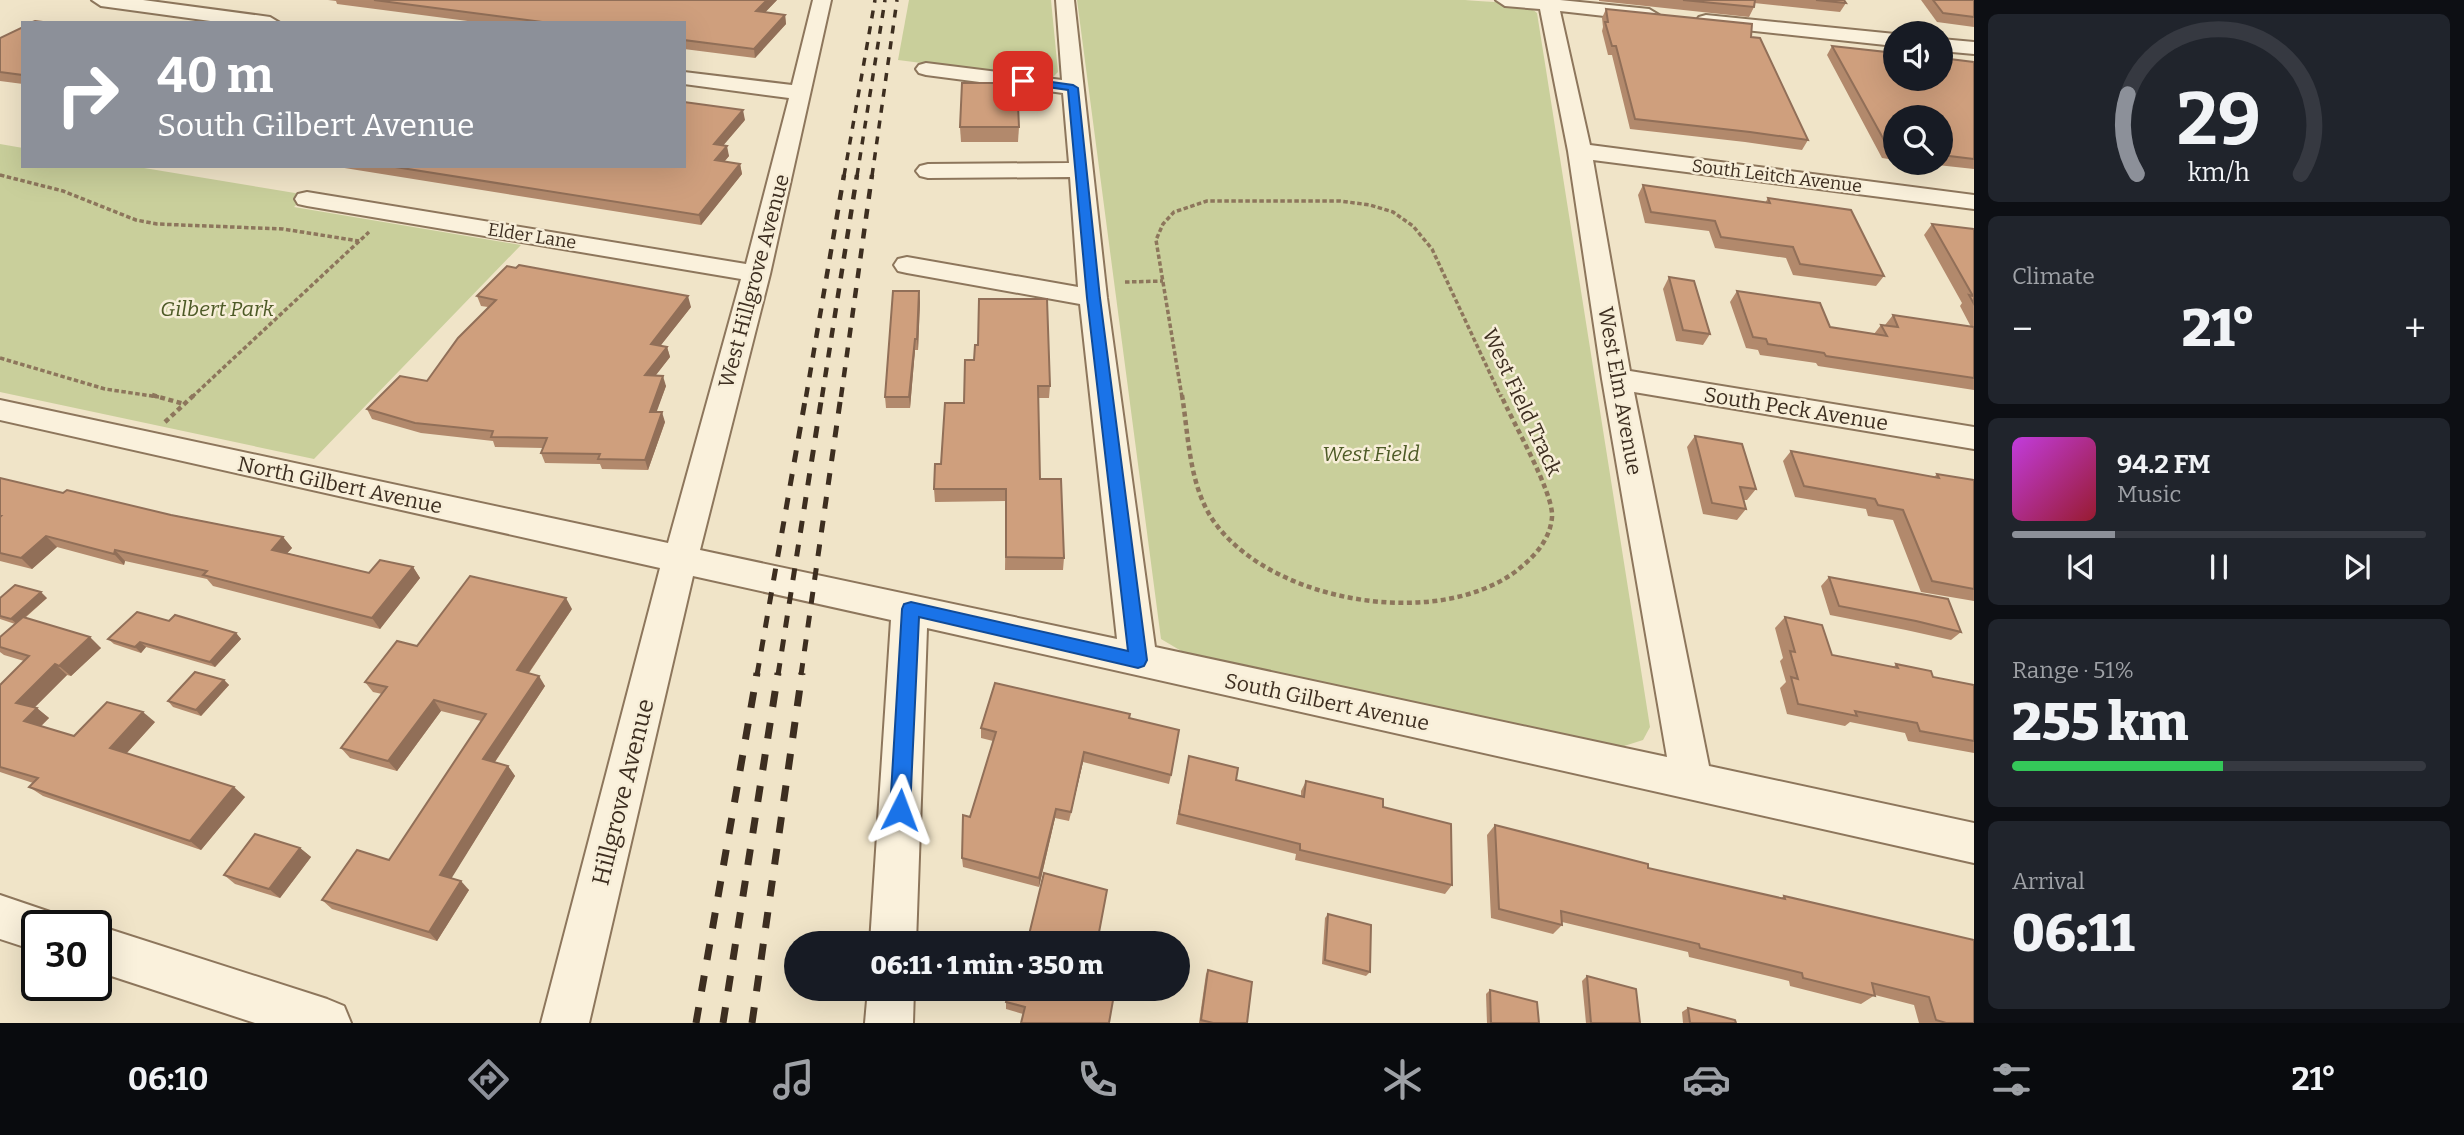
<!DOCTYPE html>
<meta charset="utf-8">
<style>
body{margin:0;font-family:Bitter,serif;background:#20242c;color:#f1f3f6;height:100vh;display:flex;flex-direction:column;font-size:26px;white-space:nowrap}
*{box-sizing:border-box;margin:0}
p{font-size:23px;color:#9ea1a6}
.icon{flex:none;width:38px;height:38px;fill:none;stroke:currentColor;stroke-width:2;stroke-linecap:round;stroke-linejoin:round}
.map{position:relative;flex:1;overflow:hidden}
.drawer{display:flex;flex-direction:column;gap:14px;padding:14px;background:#0d0f14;width:490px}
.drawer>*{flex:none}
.top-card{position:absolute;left:21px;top:21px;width:665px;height:147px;border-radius:0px;box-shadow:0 7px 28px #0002;background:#8c9099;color:#fff;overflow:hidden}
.buttons{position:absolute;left:1883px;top:21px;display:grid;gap:14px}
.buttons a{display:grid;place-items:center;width:70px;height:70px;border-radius:50%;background:#171b24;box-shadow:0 7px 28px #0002;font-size:35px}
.speed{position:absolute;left:21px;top:910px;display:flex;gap:14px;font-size:35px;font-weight:700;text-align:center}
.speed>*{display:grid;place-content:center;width:91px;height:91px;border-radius:50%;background:#171b24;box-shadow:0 7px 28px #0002;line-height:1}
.speed .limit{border:4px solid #111;border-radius:10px;background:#fff;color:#111}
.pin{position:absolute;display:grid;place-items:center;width:60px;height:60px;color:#fff;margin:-30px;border-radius:14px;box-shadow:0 4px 10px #0006}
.me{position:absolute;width:77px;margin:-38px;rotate:3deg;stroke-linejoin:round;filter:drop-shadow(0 0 5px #0008)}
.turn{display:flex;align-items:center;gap:24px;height:147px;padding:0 21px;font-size:32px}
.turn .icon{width:91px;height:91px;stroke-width:2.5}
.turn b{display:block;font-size:49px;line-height:60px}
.big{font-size:52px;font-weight:800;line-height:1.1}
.drawer .tile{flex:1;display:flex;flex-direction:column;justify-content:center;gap:10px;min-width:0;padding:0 24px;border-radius:10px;background:#20242c}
.drawer .dial{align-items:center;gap:0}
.dial svg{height:182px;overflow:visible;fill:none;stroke:#363941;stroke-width:7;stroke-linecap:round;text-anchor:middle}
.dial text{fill:#f1f3f6;stroke:none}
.song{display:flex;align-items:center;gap:21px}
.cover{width:84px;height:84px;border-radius:10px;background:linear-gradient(135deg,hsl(290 70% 55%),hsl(350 70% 35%))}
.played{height:7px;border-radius:4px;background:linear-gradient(90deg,#8c9099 25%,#363941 25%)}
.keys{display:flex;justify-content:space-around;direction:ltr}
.heat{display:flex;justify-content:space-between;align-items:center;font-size:38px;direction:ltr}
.charge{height:10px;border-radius:5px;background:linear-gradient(90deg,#34c759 51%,#363941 0)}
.trip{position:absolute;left:784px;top:931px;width:406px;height:70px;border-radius:35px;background:#171b24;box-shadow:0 7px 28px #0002;font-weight:800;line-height:70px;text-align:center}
.tab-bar{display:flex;height:112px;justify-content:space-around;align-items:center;background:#090b0e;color:#9ea1a6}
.tab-bar .icon{width:49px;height:49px}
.tab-bar .on{color:#8c9099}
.tab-bar b{font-size:32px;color:#f1f3f6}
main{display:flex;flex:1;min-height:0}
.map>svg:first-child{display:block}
</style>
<main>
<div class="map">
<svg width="1974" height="1023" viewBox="0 0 1974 1023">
<rect width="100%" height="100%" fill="#f0e4c8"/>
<g fill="#c9cf9b">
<polygon points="909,0 1051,0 1058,72 1053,77 1040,78 898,60"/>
<path d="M1077,0H1465C1483,2 1525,1 1537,13L1650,727L1643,740L1621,747L1183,652L1161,639Z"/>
<polygon points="0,144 23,148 23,166 132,166 307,195 294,207 521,245 314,459 0,392"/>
</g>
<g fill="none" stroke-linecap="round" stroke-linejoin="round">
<defs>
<g id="minor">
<polygon points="92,0 143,0 270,17 280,23 225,23 101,6"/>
<polygon points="813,0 831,0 770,274 700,550 1117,639 1080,304 907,273 898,271 894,265 898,259 907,257 1078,287 1070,177 928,178 920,176 916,171 920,166 928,164 1069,163 1063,93 926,75 919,73 916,69 919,65 926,63 1062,80 1056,0 1074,0 1107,298 1155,647 1667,757 1602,379 1568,151 1540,9 1505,6 1496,0 1560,0 1649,9 1659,15 1649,21 1560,11 1590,145 1974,195 1974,209 1593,160 1630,371 1974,427 1974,449 1634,392 1709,766 1974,823 1974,863 927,628 916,943 870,943 891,620 693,576 589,1023 541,1023 660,568 0,420 0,400 668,543 741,279 307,206 298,204 295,199 298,194 307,192 746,264 789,98 684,84 684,72 792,85"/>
<polygon points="1706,15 1895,34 1895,46 1699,25 1696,21 1699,17"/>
<polygon points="1941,39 1974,42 1974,54 1941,51"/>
<polygon points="0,895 53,913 58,926 37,926 37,951 0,939"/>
<polygon points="96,925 327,999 344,1006 351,1023 255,1023 96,971"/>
<polygon points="868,989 914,989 913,1023 865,1023"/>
</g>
</defs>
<use href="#minor" stroke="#8d765c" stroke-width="4"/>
<polyline stroke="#8d765c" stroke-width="2.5" stroke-dasharray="3.5 2.5" stroke-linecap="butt" points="0,175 5,176"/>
<g stroke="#8d765c" stroke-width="3.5" stroke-dasharray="4.5 2.5" stroke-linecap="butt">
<polyline points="0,175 63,191 136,220 157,224 283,229 359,241"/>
<polyline points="1125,282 1163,281"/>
<polyline points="0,358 105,389 159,397"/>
<polyline points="192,397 369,232"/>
<polyline points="1182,397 1156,240 1163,224 1174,212 1207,201 1340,201 1370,205 1393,212 1413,226 1432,249 1501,397"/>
</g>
<g stroke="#8d765c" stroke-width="4.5" stroke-dasharray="5 3.5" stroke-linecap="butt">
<polyline points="152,395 184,404"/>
<path d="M1182,395C1189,439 1189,491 1218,527C1278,603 1436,629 1515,572C1533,558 1550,541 1552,517C1554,493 1512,421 1501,395"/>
<polyline points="165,422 194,395"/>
</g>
<use href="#minor" fill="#faf1dc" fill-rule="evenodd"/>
<g stroke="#3d2e20" stroke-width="3.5" stroke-dasharray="8 8" stroke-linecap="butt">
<polyline points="844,176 875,0"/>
<polyline points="857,176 885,0"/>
<polyline points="872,176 897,0"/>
</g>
<g stroke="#3d2e20" stroke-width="4.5" stroke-dasharray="10 10" stroke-linecap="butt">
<polyline points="806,397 844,175"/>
<polyline points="822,397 857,175"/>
<polyline points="841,397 872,175"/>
</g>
<g stroke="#3d2e20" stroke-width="5" stroke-dasharray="12 12" stroke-linecap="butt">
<polyline points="757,675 806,395"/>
<polyline points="778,675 822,395"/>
<polyline points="801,675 841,395"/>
</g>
<g stroke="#3d2e20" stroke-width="7" stroke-dasharray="16 16" stroke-linecap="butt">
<polyline points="696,1023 757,673"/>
<polyline points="723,1023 778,673"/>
<polyline points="752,1023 802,673"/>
</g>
</g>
<g fill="#b2896c">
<polygon points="328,0 777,0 765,12 785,15 786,24 755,58 684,49 684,23 483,23 337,4 336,1"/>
<polygon points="1599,0 1844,0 1846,3 1840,12 1754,3 1754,7 1749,17 1599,1"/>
<polygon points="1921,0 1974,0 1974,27 1937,22"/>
<polygon points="1606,9 1751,37 1808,140 1802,150 1745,142 1630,129 1612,55 1608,55 1602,31 1603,27 1602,18"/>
<polygon points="23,27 23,84 0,81 0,38"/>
<polygon points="1832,46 1974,62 1974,169 1919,163 1941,163 1941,117 1895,117 1895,160 1882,158 1827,55"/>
<polygon points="745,120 723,145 729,156 724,162 740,164 742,174 701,225 332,166 684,166"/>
<polygon points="960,127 1019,127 1018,142 961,142"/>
<polygon points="1643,185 1765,203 1768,198 1884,276 1876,286 1793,275 1786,258 1715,248 1709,231 1645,223 1638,195"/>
<polygon points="1932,224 1974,229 1974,390 1818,366 1816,363 1760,355 1758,350 1746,348 1730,302 1737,291 1830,327 1874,334 1881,325 1885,325 1893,315 1971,327 1960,306 1962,303 1924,235"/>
<polygon points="1669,277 1710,334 1703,345 1676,341 1663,289"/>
<polygon points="919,291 920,302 918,350 915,350 910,408 886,408 885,397"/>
<polygon points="477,296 691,307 660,346 667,347 670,357 656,375 666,386 656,412 665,422 648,470 602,469 600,464 545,463 541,453 543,448 495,447 493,441 421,433 372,419 367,409 427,381 488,307 481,306"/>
<polygon points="974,360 1050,386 1049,398 1038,398 1040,479 1064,558 1063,570 1005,570 1006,501 935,502 934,489 941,464 964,403"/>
<polygon points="1695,436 1756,489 1747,500 1744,500 1746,509 1737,520 1703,514 1687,447"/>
<polygon points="1791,451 1934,477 1937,474 1974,480 1974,601 1921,592 1893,520 1868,516 1866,509 1795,497 1783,461"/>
<polygon points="0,478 63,493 283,537 292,548 287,553 369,573 413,567 420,578 380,629 213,586 207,579 125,561 124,565 57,547 32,569 0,561"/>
<polygon points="1829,577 1961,632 1951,640 1906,630 1830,615 1821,586"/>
<polygon points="0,598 47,598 25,618 101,648 71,676 67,675 35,707 49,718 41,726 74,736 155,722 126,754 245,797 201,850 43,796 29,787 33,783 0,772 0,685 24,661 4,655 0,652 0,637 15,624 0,619"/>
<polygon points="572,609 529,673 545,686 495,762 508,766 515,776 451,878 469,890 437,941 332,909 322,900 389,860 481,721 441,711 397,771 350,758 341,748 382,694 373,692 365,682 417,646"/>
<polygon points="1785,617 1832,655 1893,668 1896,664 1933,677 1974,685 1974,753 1908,741 1905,733 1850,722 1845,726 1787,714 1780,688 1786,682 1780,661 1783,658 1775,628"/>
<polygon points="169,621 236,633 241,639 215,667 146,647 141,653 114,644 108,639"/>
<polygon points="224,680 229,685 201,716 173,707 168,701"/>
<polygon points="1129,718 1171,775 1169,784 1083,762 1069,821 1055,818 1039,887 963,867 962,858 970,817 993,741 981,738 981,728"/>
<polygon points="1189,756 1236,780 1301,796 1301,791 1306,781 1383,807 1452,885 1445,894 1295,860 1296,854 1176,824"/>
<polygon points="1495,825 1648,868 1781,898 1784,896 1974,1023 1919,1023 1914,1005 1875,995 1861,1004 1790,986 1789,981 1689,957 1688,952 1562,922 1562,925 1553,934 1491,918 1487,835"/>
<polygon points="300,848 311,857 280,898 235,884 224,875"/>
<polygon points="1328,914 1370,972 1366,976 1322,964 1325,918"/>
<polygon points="1208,970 1247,1023 1199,1023 1206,974"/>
<polygon points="1587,976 1640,1023 1586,1023 1582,981"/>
<polygon points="1115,989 1023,1014 1006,1009 1006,1002"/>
<polygon points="1490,990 1539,1023 1487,1023 1486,994"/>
<polygon points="1688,1008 1736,1023 1683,1023 1682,1012"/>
</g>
<g fill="#916f58">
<polygon points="767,0 777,0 758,20 756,11"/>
<polygon points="785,15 786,24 755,58 754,49"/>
<polygon points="743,110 745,120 716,154 714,144"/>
<polygon points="727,146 729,156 717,170 715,160"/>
<polygon points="740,164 742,174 701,225 699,215"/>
<polygon points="919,291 920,302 918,350 917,339"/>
<polygon points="688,296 691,307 654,354 651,344"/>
<polygon points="915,339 915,350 910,408 909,397"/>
<polygon points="667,347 670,357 648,385 645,375"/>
<polygon points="663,376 666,386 653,422 650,412"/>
<polygon points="662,412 665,422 648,470 645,460"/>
<polygon points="46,536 57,547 32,569 21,558"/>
<polygon points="283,537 292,548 280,561 272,550"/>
<polygon points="115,550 125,561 124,565 114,554"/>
<polygon points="413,567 420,578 380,629 372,618"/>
<polygon points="41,592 47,598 17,624 11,619"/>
<polygon points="566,598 572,609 523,681 517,670"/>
<polygon points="236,633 241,639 215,667 210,662"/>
<polygon points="90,637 101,648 71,676 59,666"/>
<polygon points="140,642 146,647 141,653 135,647"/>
<polygon points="55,664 67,675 29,713 16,703"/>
<polygon points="539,676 545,686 490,769 483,759"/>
<polygon points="224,680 229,685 201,716 196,710"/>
<polygon points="434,700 441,711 397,771 388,761"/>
<polygon points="37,708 49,718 36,731 24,721"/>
<polygon points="143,712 155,722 122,758 110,748"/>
<polygon points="1084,752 1083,762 1069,821 1071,812"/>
<polygon points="508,766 515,776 448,884 440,875"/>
<polygon points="234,787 245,797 201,850 190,841"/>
<polygon points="1056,809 1055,818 1039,887 1039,878"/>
<polygon points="300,848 311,857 280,898 269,889"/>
<polygon points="461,881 469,890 437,941 429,932"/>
</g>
<g fill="#cf9f7d" stroke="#916f58" stroke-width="2">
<polygon points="374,0 767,0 756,11 785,15 754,49 684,40 684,23 550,23"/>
<polygon points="1683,0 1755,0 1754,7"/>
<polygon points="1816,0 1844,0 1846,3"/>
<polygon points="1933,0 1974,0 1974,17 1943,13"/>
<polygon points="1606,9 1752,24 1751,37 1760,38 1808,140 1750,132 1635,119 1616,46 1612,46 1605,22 1608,22"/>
<polygon points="35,21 51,23 30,23"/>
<polygon points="23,27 23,75 0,72 0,38"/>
<polygon points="1832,46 1895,53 1895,79 1941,79 1941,58 1974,62 1974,159 1941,155 1941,117 1895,117 1895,149 1889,149"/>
<polygon points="962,83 1017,83 1019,127 960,127"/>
<polygon points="684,102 743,110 714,144 727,146 715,160 740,164 699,215 389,166 684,166"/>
<polygon points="1643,185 1770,203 1768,198 1851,210 1884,276 1800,264 1793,247 1721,237 1715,221 1651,212"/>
<polygon points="1932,224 1974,229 1974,304 1969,295 1973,296"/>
<polygon points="519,265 688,296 651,344 667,347 645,375 663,376 650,412 662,412 645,460 598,459 600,454 541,453 547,438 491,437 493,431 415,423 367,409 400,376 427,381 458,338 496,300 477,296 507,266 516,268"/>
<polygon points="1669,277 1694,281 1710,334 1683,330"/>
<polygon points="893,291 919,291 917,339 915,339 909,397 885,397"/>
<polygon points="1737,291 1820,303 1830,327 1887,336 1881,325 1898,327 1893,315 1974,327 1974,378 1826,356 1824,353 1768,344 1766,339 1753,337"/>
<polygon points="979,299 1047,299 1050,386 1038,386 1040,479 1061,479 1064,558 1006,557 1006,489 934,489 935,464 941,464 945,403 964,403 965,360 974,360 975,345 978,345"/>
<polygon points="1695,436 1742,444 1756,489 1740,487 1746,509 1712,503"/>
<polygon points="1791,451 1939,478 1937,474 1974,480 1974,589 1932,581 1903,510 1878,505 1875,499 1804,486"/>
<polygon points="0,478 63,493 67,490 171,515 283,537 272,550 369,573 380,560 413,567 372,618 203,575 207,571 115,550 114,554 46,536 21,558 0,553 0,517 1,516 0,516"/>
<polygon points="470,576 566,598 517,670 539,676 483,759 508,766 440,875 461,881 429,932 322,900 357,850 389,860 486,714 434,700 388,761 341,748 387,687 365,682 397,641 417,646"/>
<polygon points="1829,577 1948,599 1961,632 1916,621 1839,606"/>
<polygon points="15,585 41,592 11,619 0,616 0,598"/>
<polygon points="137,612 169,621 175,615 236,633 210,662 140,642 135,647 108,639"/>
<polygon points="23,617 90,637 59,666 55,664 16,703 37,708 24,721 74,736 107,702 143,712 110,748 234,787 190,841 29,787 38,778 0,767 0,685 29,656 0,647 0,637"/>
<polygon points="1785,617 1822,625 1832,655 1898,668 1896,664 1931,671 1933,677 1974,685 1974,741 1920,731 1917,723 1855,711 1857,716 1798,704 1791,677 1798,679 1790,651 1795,652"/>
<polygon points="195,672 224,680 196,710 168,701"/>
<polygon points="995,683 1130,714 1129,718 1179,730 1171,775 1084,752 1071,812 1056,809 1039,878 962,858 963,815 970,817 996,732 981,728"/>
<polygon points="1189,756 1238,768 1236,780 1304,797 1306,781 1383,799 1383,807 1451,824 1452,885 1300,850 1300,844 1179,814"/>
<polygon points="1495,825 1648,864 1648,868 1785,899 1784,896 1974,940 1974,1023 1946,1023 1936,1020 1929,997 1872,983 1875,996 1803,978 1802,973 1700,948 1699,944 1561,911 1562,925 1499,909"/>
<polygon points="255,834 300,848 269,889 224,875"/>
<polygon points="1044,873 1107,890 1097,943 1021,943 1021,941 1027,943"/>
<polygon points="1328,914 1371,925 1370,972 1325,960"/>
<polygon points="1208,970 1252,982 1247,1023 1213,1023 1201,1020"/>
<polygon points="1587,976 1636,989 1640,1023 1591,1023"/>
<polygon points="1009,989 1115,989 1109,1023 1021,1023 1025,1007 1006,1002"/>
<polygon points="1490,990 1537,1002 1539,1023 1491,1023"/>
<polygon points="1688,1008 1735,1020 1736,1023 1690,1023"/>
</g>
<polygon fill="#1a73e8" stroke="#114b97" stroke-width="2" points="1023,78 1073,85 1078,88 1100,298 1147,660 1144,666 1138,668 919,617 910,810 907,817 900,820 893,817 890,810 902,609 904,604 911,602 1128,651 1087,298 1068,90 1019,83 1019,79"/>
<g text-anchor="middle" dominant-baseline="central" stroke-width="5" stroke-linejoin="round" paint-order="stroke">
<g font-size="18" fill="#3d2e20" stroke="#f7eed8">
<text transform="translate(1777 176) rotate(7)">South Leitch Avenue</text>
<text transform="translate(532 236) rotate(9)">Elder Lane</text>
</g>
<g font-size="21" fill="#3d2e20" stroke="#f7eed8">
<text transform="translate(754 281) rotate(-75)">West Hillgrove Avenue</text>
<text transform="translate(1620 391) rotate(80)">West Elm Avenue</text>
<text transform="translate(1522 402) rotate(65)">West Field Track</text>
<text transform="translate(1796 409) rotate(9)">South Peck Avenue</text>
<text transform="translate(340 485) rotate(12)">North Gilbert Avenue</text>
<text transform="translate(1327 702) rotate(12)">South Gilbert Avenue</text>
</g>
<g font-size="21" font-style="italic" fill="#4d5a26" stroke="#f7eed8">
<text x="217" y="309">Gilbert Park</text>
<text x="1371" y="454">West Field</text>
</g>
<g font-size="24" fill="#3d2e20" stroke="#f7eed8">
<text transform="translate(623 792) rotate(-76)">Hillgrove Avenue</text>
</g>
</g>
</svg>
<div class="buttons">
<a><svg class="icon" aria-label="sound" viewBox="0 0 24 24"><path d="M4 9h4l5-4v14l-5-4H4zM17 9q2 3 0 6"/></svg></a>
<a><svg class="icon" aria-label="search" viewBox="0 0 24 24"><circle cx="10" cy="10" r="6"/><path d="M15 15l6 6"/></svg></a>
</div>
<div class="speed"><div class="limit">30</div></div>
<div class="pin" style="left:1023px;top:81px;background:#d93025"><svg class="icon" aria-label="arrive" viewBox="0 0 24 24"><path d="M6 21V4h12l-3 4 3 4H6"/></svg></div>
<svg class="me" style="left:900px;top:810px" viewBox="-20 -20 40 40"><path d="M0-17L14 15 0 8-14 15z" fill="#1a73e8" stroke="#fff" stroke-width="4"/></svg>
<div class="trip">06:11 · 1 min · 350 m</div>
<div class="top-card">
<div class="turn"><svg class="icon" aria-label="right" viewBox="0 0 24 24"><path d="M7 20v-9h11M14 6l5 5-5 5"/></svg><div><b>40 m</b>South Gilbert Avenue</div></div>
</div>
</div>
<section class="drawer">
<div class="tile dial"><svg viewBox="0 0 100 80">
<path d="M14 69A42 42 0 1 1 86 69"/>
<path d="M14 69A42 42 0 0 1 10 34" stroke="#8c9099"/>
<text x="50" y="56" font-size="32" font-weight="700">29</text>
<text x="50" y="72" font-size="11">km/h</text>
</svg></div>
<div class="tile"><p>Climate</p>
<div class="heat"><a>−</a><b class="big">21°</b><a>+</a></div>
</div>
<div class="tile">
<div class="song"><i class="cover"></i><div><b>94.2 FM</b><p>Music</p></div></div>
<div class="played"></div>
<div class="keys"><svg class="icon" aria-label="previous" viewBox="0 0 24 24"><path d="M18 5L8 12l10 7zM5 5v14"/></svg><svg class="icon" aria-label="pause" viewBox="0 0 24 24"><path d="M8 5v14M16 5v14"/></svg><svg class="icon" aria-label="next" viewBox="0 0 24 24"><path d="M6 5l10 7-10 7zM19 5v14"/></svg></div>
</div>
<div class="tile"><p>Range · 51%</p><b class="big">255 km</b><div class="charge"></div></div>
<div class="tile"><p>Arrival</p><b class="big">06:11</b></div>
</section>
</main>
<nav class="tab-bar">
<b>06:10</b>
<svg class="icon on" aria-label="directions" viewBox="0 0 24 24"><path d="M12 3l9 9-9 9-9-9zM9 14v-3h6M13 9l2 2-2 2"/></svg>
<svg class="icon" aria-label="music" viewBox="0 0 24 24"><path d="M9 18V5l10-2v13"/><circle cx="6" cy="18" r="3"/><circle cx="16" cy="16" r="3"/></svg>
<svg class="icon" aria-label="phone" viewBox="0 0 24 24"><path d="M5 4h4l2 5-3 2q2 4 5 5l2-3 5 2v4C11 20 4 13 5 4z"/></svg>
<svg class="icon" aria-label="climate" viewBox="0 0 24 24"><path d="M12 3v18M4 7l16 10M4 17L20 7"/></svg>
<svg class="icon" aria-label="car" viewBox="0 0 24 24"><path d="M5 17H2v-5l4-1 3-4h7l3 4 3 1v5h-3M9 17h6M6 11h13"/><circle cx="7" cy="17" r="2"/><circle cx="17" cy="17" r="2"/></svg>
<svg class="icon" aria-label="filters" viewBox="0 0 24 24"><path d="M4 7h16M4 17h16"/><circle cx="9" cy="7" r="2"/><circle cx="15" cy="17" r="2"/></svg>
<b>21°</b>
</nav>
